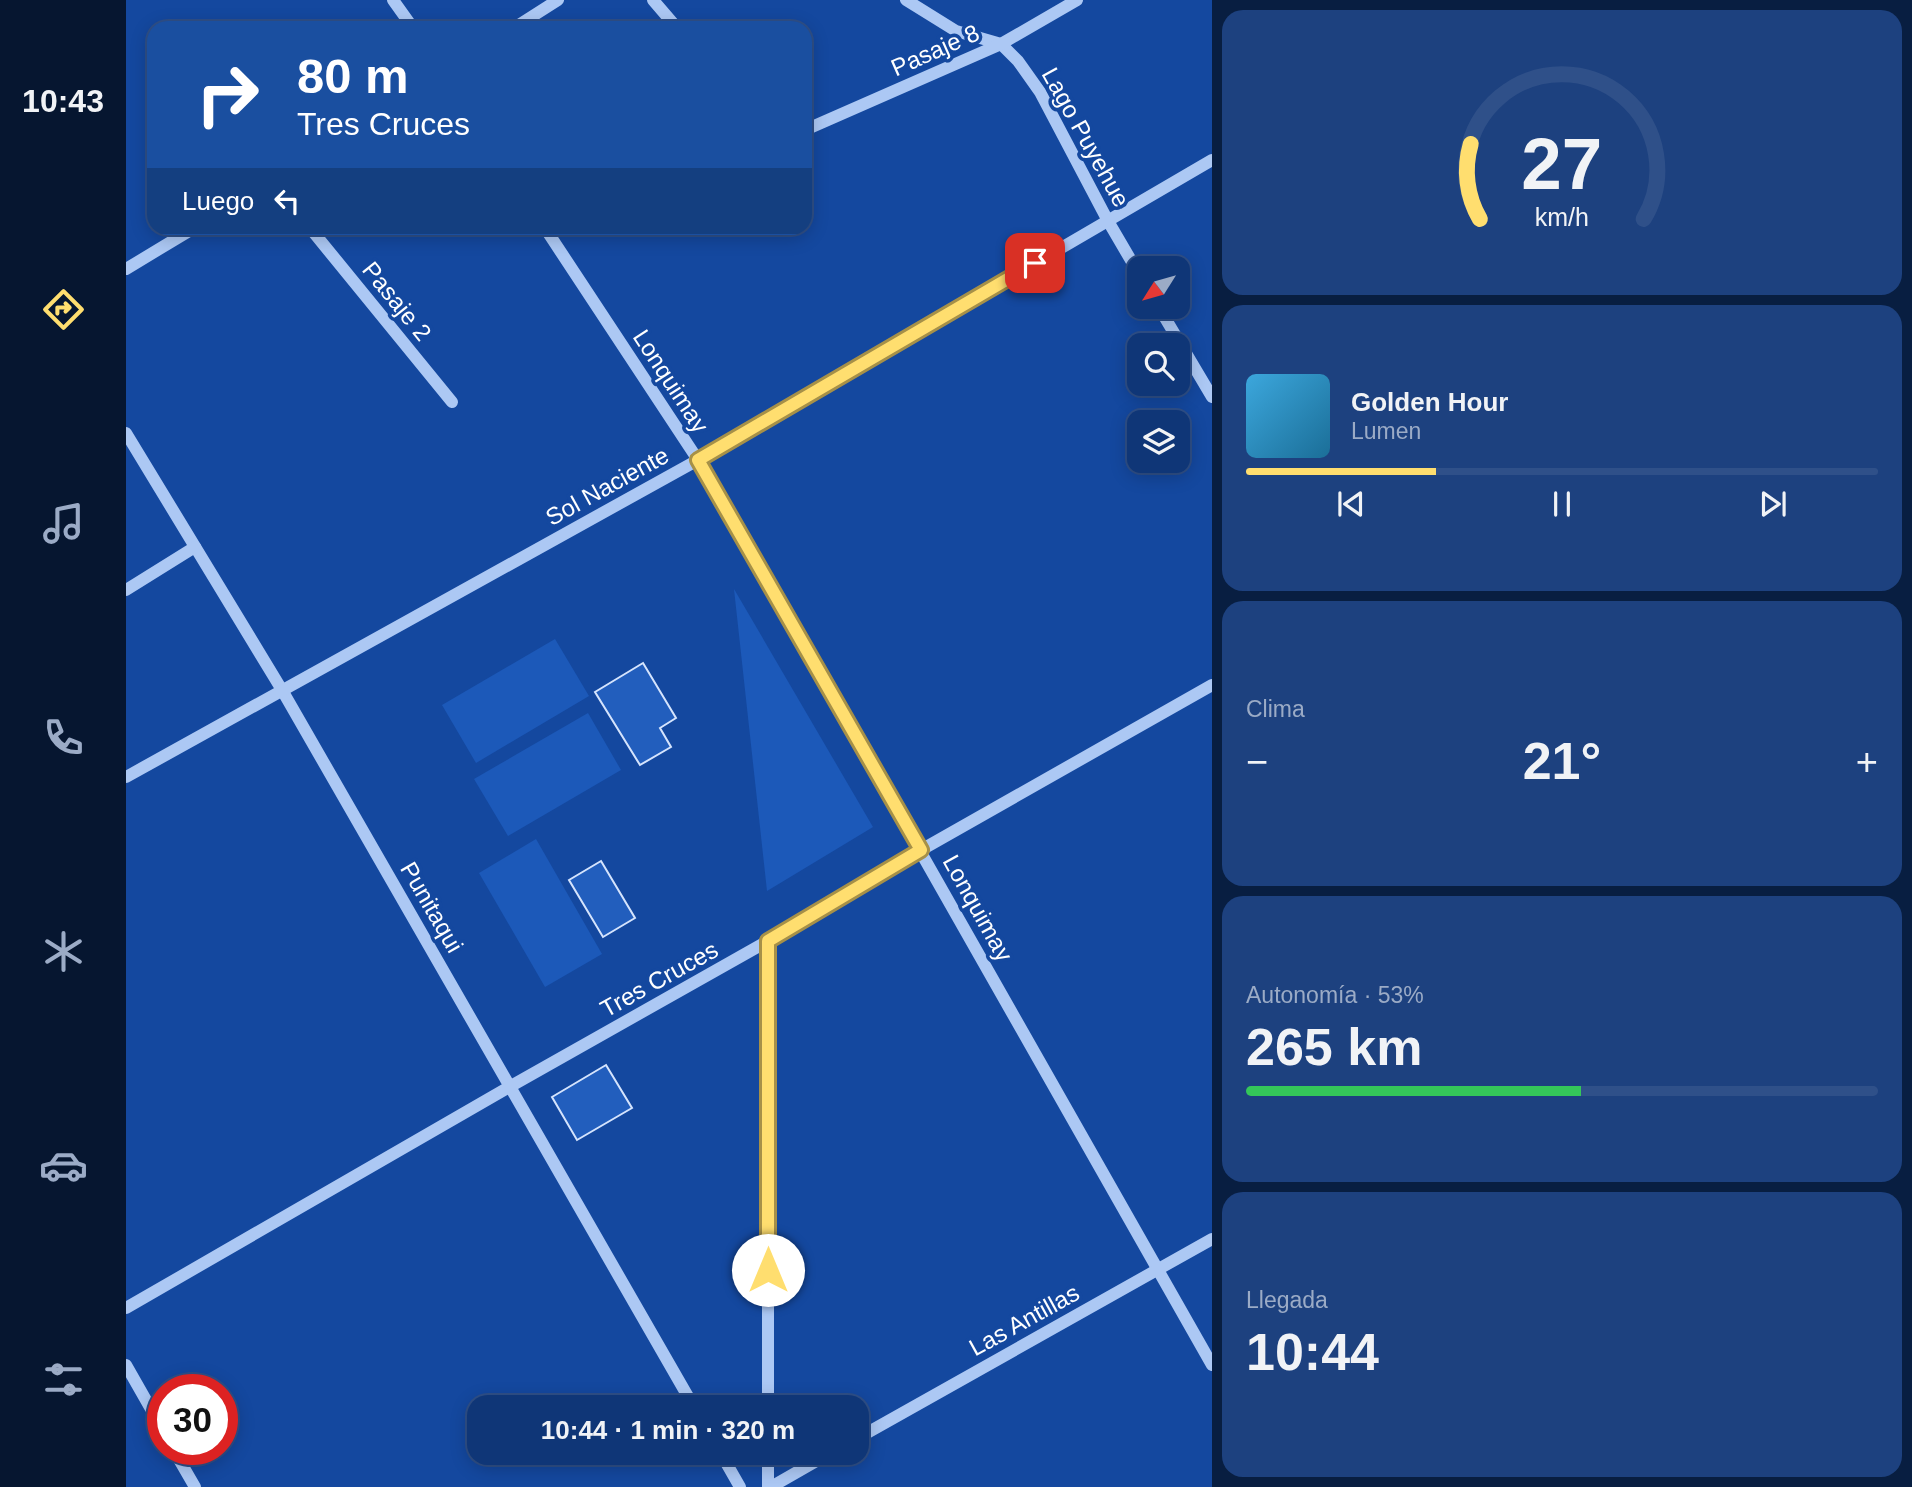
<!DOCTYPE html>
<html lang="es">
<meta charset="utf-8">
<style>
body{margin:0;font-family:Helvetica,sans-serif;background:#1d417f;color:#f1f3f6;height:100vh;display:flex;flex-direction:column;font-size:26px;white-space:nowrap}
*{box-sizing:border-box;margin:0}
p{font-size:23px;color:#9babc6}
.icon{flex:none;width:38px;height:38px;fill:none;stroke:currentColor;stroke-width:2;stroke-linecap:round;stroke-linejoin:round}
.map{position:relative;flex:1;overflow:hidden}
.side{display:flex;flex-direction:column;gap:10px;padding:10px;background:#081e41;width:700px}
.side>*{flex:none}
.top-card{position:absolute;left:21px;top:21px;width:665px;height:214px;border-radius:21px;box-shadow:0 4px 18px #0003,0 0 0 2px #2f5089;background:#1a4fa0;color:#fff;overflow:hidden}
.needle{width:46px;rotate:233deg}
.buttons{position:absolute;left:1001px;top:256px;display:grid;gap:14px}
.buttons a{display:grid;place-items:center;width:63px;height:63px;border-radius:14px;background:#0f3677;box-shadow:0 4px 18px #0003,0 0 0 2px #2f5089;font-size:35px}
.speed{position:absolute;left:21px;top:1374px;display:flex;gap:14px;font-size:35px;font-weight:700;text-align:center}
.speed>*{display:grid;place-content:center;width:91px;height:91px;border-radius:50%;background:#0f3677;box-shadow:0 4px 18px #0003,0 0 0 2px #2f5089;line-height:1}
.speed .limit{border:10px solid #d22;background:#fff;color:#111}
.pin{position:absolute;display:grid;place-items:center;width:60px;height:60px;color:#fff;margin:-30px;border-radius:14px;box-shadow:0 4px 10px #0006}
.me{position:absolute;width:77px;margin:-38px;rotate:0deg;stroke-linejoin:round;filter:drop-shadow(0 0 5px #0008)}
.turn{display:flex;align-items:center;gap:24px;height:147px;padding:0 35px;font-size:32px}
.turn .icon{width:91px;height:91px;stroke-width:2.5}
.turn b{display:block;font-size:49px;line-height:60px}
.then{display:flex;align-items:center;height:66px;padding:0 35px;background:#0003;gap:14px;font-size:26px}
.big{font-size:52px;font-weight:800;line-height:1.1}
.side .tile{flex:1;display:flex;flex-direction:column;justify-content:center;gap:10px;min-width:0;padding:0 24px;border-radius:21px;background:#1d417f}
.side .dial{align-items:center;gap:0}
.dial svg{height:182px;overflow:visible;fill:none;stroke:#2f5089;stroke-width:7;stroke-linecap:round;text-anchor:middle}
.dial text{fill:#f1f3f6;stroke:none}
.song{display:flex;align-items:center;gap:21px}
.cover{width:84px;height:84px;border-radius:10px;background:linear-gradient(135deg,hsl(200 70% 55%),hsl(200 70% 35%))}
.played{height:7px;border-radius:4px;background:linear-gradient(90deg,#ffde6f 30%,#2f5089 30%)}
.keys{display:flex;justify-content:space-around;direction:ltr}
.heat{display:flex;justify-content:space-between;align-items:center;font-size:38px;direction:ltr}
.charge{height:10px;border-radius:5px;background:linear-gradient(90deg,#34c759 53%,#2f5089 0)}
.trip{position:absolute;left:341px;top:1395px;width:402px;height:70px;border-radius:21px;background:#0f3677;box-shadow:0 4px 18px #0003,0 0 0 2px #2f5089;font-weight:800;line-height:70px;text-align:center}
main{display:flex;flex:1;min-height:0}
.tabs{display:flex;flex-direction:column;width:126px;justify-content:space-around;align-items:center;background:#061630;color:#9babc6}
.tabs .icon{width:49px;height:49px}
.tabs .on{color:#ffde6f}
.tabs b{font-size:32px;color:#f1f3f6}
.map>svg:first-child{display:block}
</style>
<main>
<nav class="tabs">
<b>10:43</b>
<svg class="icon on" aria-label="directions" viewBox="0 0 24 24"><path d="M12 3l9 9-9 9-9-9zM9 14v-3h6M13 9l2 2-2 2"/></svg>
<svg class="icon" aria-label="music" viewBox="0 0 24 24"><path d="M9 18V5l10-2v13"/><circle cx="6" cy="18" r="3"/><circle cx="16" cy="16" r="3"/></svg>
<svg class="icon" aria-label="phone" viewBox="0 0 24 24"><path d="M5 4h4l2 5-3 2q2 4 5 5l2-3 5 2v4C11 20 4 13 5 4z"/></svg>
<svg class="icon" aria-label="climate" viewBox="0 0 24 24"><path d="M12 3v18M4 7l16 10M4 17L20 7"/></svg>
<svg class="icon" aria-label="car" viewBox="0 0 24 24"><path d="M5 17H2v-5l4-1 3-4h7l3 4 3 1v5h-3M9 17h6M6 11h13"/><circle cx="7" cy="17" r="2"/><circle cx="17" cy="17" r="2"/></svg>
<svg class="icon" aria-label="filters" viewBox="0 0 24 24"><path d="M4 7h16M4 17h16"/><circle cx="9" cy="7" r="2"/><circle cx="15" cy="17" r="2"/></svg>
</nav>
<div class="map">
<svg width="1086" height="1487" viewBox="0 0 1086 1487">
<rect width="100%" height="100%" fill="#14489f"/>
<g fill="#1c59b9">
<polygon points="608,589 747,827 641,891"/>
<polygon points="429,639 463,696 350,763 316,705"/>
<polygon points="462,713 495,770 382,836 348,779"/>
<polygon points="410,839 476,954 419,987 353,873"/>
</g>
<g fill="#225ebd" stroke="#d5e4fd" stroke-width="2">
<polygon points="517,663 550,718 534,728 545,747 514,765 469,692"/>
<polygon points="475,861 509,918 477,937 443,880"/>
<polygon points="480,1065 506,1108 451,1140 426,1097"/>
</g>
<g fill="none" stroke-linecap="round" stroke-linejoin="round">
<g stroke="#acc8f4" stroke-width="12">
<polyline points="267,0 287,28"/>
<polyline points="527,0 551,28"/>
<polyline points="780,0 830,31 875,44 892,61 914,92 982,221 1013,274"/>
<polyline points="388,28 432,0"/>
<polyline points="679,130 875,44 951,0"/>
<polyline points="184,228 326,402"/>
<polyline points="419,228 572,460 1086,1365"/>
<polyline points="0,269 68,228"/>
<polyline points="1032,306 1086,397"/>
<polyline points="0,433 156,690 568,1407"/>
<polyline points="0,590 69,547"/>
<polyline points="0,777 572,460 1086,160"/>
<polyline points="0,1308 385,1086 642,941 795,850 1086,685"/>
<polyline points="0,1365 37,1430"/>
<polyline points="642,1407 642,941"/>
<polyline points="732,1438 1086,1239"/>
<polyline points="47,1449 69,1487"/>
<polyline points="594,1452 614,1487"/>
<polyline points="642,1487 642,1452"/>
<polyline points="645,1487 706,1452"/>
</g>
</g>
<g fill="none" stroke-linecap="round" stroke-linejoin="round">
<defs>
<polyline id="route" points="642,1270 642,941 795,850 572,460 909,263"/>
</defs>
<use href="#route" stroke="#a69048" stroke-width="18"/>
<use href="#route" stroke="#ffde6f" stroke-width="12"/>
</g>
<g text-anchor="middle" dominant-baseline="central" stroke-width="7" stroke-linejoin="round" paint-order="stroke">
<g font-size="24" fill="#fff" stroke="#14489f">
<text transform="translate(809 50) rotate(-24)">Pasaje 8</text>
<text transform="translate(960 137) rotate(61)">Lago Puyehue</text>
<text transform="translate(271 301) rotate(51)">Pasaje 2</text>
<text transform="translate(545 381) rotate(57)">Lonquimay</text>
<text transform="translate(481 486) rotate(-29)">Sol Naciente</text>
<text transform="translate(306 907) rotate(60)">Punitaqui</text>
<text transform="translate(852 908) rotate(61)">Lonquimay</text>
<text transform="translate(533 979) rotate(-29)">Tres Cruces</text>
<text transform="translate(898 1320) rotate(-29)">Las Antillas</text>
</g>
</g>
</svg>
<div class="buttons">
<a><svg class="needle" viewBox="-14 -14 28 28"><path d="M0-13l5 13h-10z" fill="#e53935"/><path d="M0 13l5-13h-10z" fill="#9babc6"/></svg></a>
<a><svg class="icon" aria-label="search" viewBox="0 0 24 24"><circle cx="10" cy="10" r="6"/><path d="M15 15l6 6"/></svg></a>
<a><svg class="icon" aria-label="layers" viewBox="0 0 24 24"><path d="M12 4l9 5-9 5-9-5zM3 14l9 5 9-5"/></svg></a>
</div>
<div class="speed"><div class="limit">30</div></div>
<div class="pin" style="left:909px;top:263px;background:#d93025"><svg class="icon" aria-label="arrive" viewBox="0 0 24 24"><path d="M6 21V4h12l-3 4 3 4H6"/></svg></div>
<svg class="me" style="left:642px;top:1270px" viewBox="-20 -20 40 40"><circle r="19" fill="#fff"/><path d="M0-13L10 11 0 6-10 11z" fill="#ffde6f"/></svg>
<div class="trip">10:44 · 1 min · 320 m</div>
<div class="top-card">
<div class="turn"><svg class="icon" aria-label="right" viewBox="0 0 24 24"><path d="M7 20v-9h11M14 6l5 5-5 5"/></svg><div><b>80 m</b>Tres Cruces</div></div>
<div class="then">Luego<svg class="icon" aria-label="left" viewBox="0 0 24 24"><path d="M17 20v-9H6M10 6l-5 5 5 5"/></svg></div>
</div>
</div>
<section class="side">
<div class="tile dial"><svg viewBox="0 0 100 80">
<path d="M14 69A42 42 0 1 1 86 69"/>
<path d="M14 69A42 42 0 0 1 10 36" stroke="#ffde6f"/>
<text x="50" y="56" font-size="32" font-weight="700">27</text>
<text x="50" y="72" font-size="11">km/h</text>
</svg></div>
<div class="tile">
<div class="song"><i class="cover"></i><div><b>Golden Hour</b><p>Lumen</p></div></div>
<div class="played"></div>
<div class="keys"><svg class="icon" aria-label="previous" viewBox="0 0 24 24"><path d="M18 5L8 12l10 7zM5 5v14"/></svg><svg class="icon" aria-label="pause" viewBox="0 0 24 24"><path d="M8 5v14M16 5v14"/></svg><svg class="icon" aria-label="next" viewBox="0 0 24 24"><path d="M6 5l10 7-10 7zM19 5v14"/></svg></div>
</div>
<div class="tile"><p>Clima</p>
<div class="heat"><a>−</a><b class="big">21°</b><a>+</a></div>
</div>
<div class="tile"><p>Autonomía · 53%</p><b class="big">265 km</b><div class="charge"></div></div>
<div class="tile"><p>Llegada</p><b class="big">10:44</b></div>
</section>
</main>
